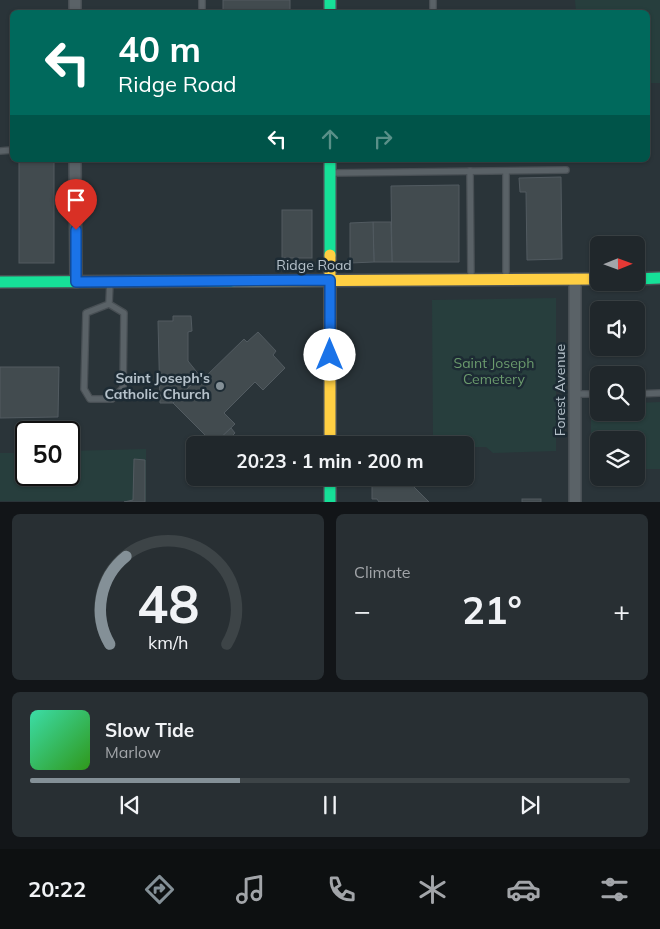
<!DOCTYPE html>
<meta charset="utf-8">
<style>
body{margin:0;font-family:Mulish,sans-serif;background:#282f33;color:#f1f3f6;height:100vh;display:flex;flex-direction:column;font-size:19px;white-space:nowrap}
*{box-sizing:border-box;margin:0}
p{font-size:16px;color:#a2a5a9}
.icon{flex:none;width:28px;height:28px;fill:none;stroke:currentColor;stroke-width:2;stroke-linecap:round;stroke-linejoin:round}
.map{position:relative;height:502px;overflow:hidden}
.details{display:flex;flex-direction:column;gap:12px;padding:12px;background:#121518;flex:1}
.details>*{flex:none}
.top-card{position:absolute;left:10px;top:10px;width:640px;height:152px;border-radius:8px;box-shadow:0 1px 4px #0004,0 0 0 1px #3d4447;background:#00695c;color:#fff;overflow:hidden}
.needle{width:32px;rotate:89deg}
.fabs{position:absolute;left:590px;top:236px;display:grid;gap:10px}
.fabs a{display:grid;place-items:center;width:55px;height:55px;border-radius:8px;background:#20272b;box-shadow:0 1px 4px #0004,0 0 0 1px #3d4447;font-size:25px}
.speed{position:absolute;left:15px;top:421px;display:flex;gap:10px;font-size:25px;font-weight:700;text-align:center}
.speed>*{display:grid;place-content:center;width:65px;height:65px;border-radius:50%;background:#20272b;box-shadow:0 1px 4px #0004,0 0 0 1px #3d4447;line-height:1}
.speed .limit{border:2px solid #111;border-radius:8px;background:#fff;color:#111}
.pin{position:absolute;display:grid;place-items:center;width:42px;height:42px;color:#fff;margin:-51px -21px;border-radius:50% 50% 50% 0;rotate:-45deg;box-shadow:0 0 5px #0007}
.pin .icon{rotate:45deg}
.me{position:absolute;width:55px;margin:-28px;rotate:0deg;stroke-linejoin:round;filter:drop-shadow(0 0 4px #0008)}
.turn{display:flex;align-items:center;gap:18px;height:105px;padding:0 25px;font-size:22px}
.turn .icon{width:65px;height:65px;stroke-width:2.5}
.turn b{display:block;font-size:35px;line-height:42px}
.lanes{display:flex;align-items:center;height:48px;padding:0 25px;background:#0003;justify-content:center;gap:25px;direction:ltr}
.lanes .off{opacity:.35}
.big{font-size:38px;font-weight:700;line-height:1.1}
.details .widget{flex:1;display:flex;flex-direction:column;justify-content:center;gap:8px;min-width:0;padding:0 18px;border-radius:8px;background:#282f33}
.details .dial{align-items:center;gap:0}
.dial svg{height:130px;overflow:visible;fill:none;stroke:#3d4447;stroke-width:7;stroke-linecap:round;text-anchor:middle}
.dial text{fill:#f1f3f6;stroke:none}
.song{display:flex;align-items:center;gap:15px}
.cover{width:60px;height:60px;border-radius:8px;background:linear-gradient(135deg,hsl(160 70% 55%),hsl(110 70% 35%))}
.played{height:5px;border-radius:2px;background:linear-gradient(90deg,#849097 35%,#3d4447 35%)}
.keys{display:flex;justify-content:space-around;direction:ltr}
.heat{display:flex;justify-content:space-between;align-items:center;font-size:28px;direction:ltr}
.details .tiles{flex:1;display:grid;gap:12px;grid-template-columns:1fr 1fr}
.widget:last-child{grid-column:span 2}
.trip{position:absolute;left:186px;top:436px;width:288px;height:50px;border-radius:8px;background:#20272b;box-shadow:0 1px 4px #0004,0 0 0 1px #3d4447;font-weight:700;line-height:50px;text-align:center}
.menu{display:flex;height:80px;justify-content:space-around;align-items:center;background:#0d1011;color:#a2a5a9}
.menu .icon{width:35px;height:35px}
.menu .active{color:#849097}
.menu b{font-size:22px;color:#f1f3f6}
.map>svg:first-child{display:block}
</style>
<div class="map">
<svg width="660" height="502" viewBox="0 0 660 502">
<rect width="100%" height="100%" fill="#2a3439"/>
<g fill="#273e3d">
<polygon points="575,0 660,0 660,83 648,83 648,12 576,12"/>
<polygon points="556,298 556,451 493,453 486,447 465,447 465,445 435,445 433,442 432,300"/>
<polygon points="660,402 660,469 636,469 636,440 599,440 599,469 591,469 591,403 599,403 599,412 636,412 636,403"/>
<polygon points="146,449 146,501 0,501 0,453 26,453 26,475 69,475 69,451"/>
</g>
<g fill="#424b4f" stroke="#525b61">
<rect x="223" y="0" width="67" height="12"/>
<rect x="19" y="160" width="35" height="103"/>
<polygon points="561,177 562,259 527,260 526,192 520,192 519,178"/>
<polygon points="459,185 459,262 392,262 391,186"/>
<rect x="282" y="210" width="30" height="48"/>
<polygon points="373,222 391,222 392,262 374,262"/>
<polygon points="373,222 374,262 350,263 350,223"/>
<polygon points="173,316 191,316 192,331 188,332 188,361 200,376 173,403 160,403 158,321 173,321"/>
<polygon points="258,332 276,351 273,355 285,368 263,390 255,382 224,413 235,424 214,444 173,403 200,376 203,379 244,339 247,342"/>
<polygon points="0,367 59,367 58,417 0,418"/>
<polygon points="231,428 235,433 232,436 241,445 214,444"/>
<polygon points="134,459 145,460 145,502 124,502 133,500"/>
<polygon points="234,478 278,478 278,486 243,486"/>
<polygon points="372,478 405,478 429,502 379,502 377,499 372,499"/>
<rect x="522" y="499" width="19" height="3"/>
</g>
<g fill="none" stroke-linecap="round" stroke-linejoin="round">
<defs>
<g id="lane">
<polyline points="202,0 202,12"/>
<polyline points="433,0 433,12"/>
<polyline points="0,151 12,150"/>
<polyline points="470,171 471,279"/>
<polyline points="506,171 506,277"/>
<polyline points="332,173 566,170"/>
<polyline points="109,304 86,313 84,389 90,399 112,399 123,388 124,313 109,304 110,282"/>
<polyline points="576,394 599,394"/>
<polyline points="636,394 660,393"/>
</g>
<g id="street">
<polyline points="75,0 75,12"/>
<polyline points="75,160 76,282"/>
<polyline points="575,502 575,279"/>
</g>
<g id="fast">
<polyline points="330,0 330,12"/>
<polyline points="330,160 330,255"/>
<polyline points="636,279 660,278"/>
<polyline points="0,282 234,281"/>
<polyline points="330,478 330,502"/>
</g>
<g id="slow">
<polyline points="330,255 330,445"/>
<polyline points="234,281 599,279"/>
</g>
</defs>
<use href="#lane" stroke="#484f54" stroke-width="8"/>
<use href="#street" stroke="#484f54" stroke-width="14"/>
<use href="#fast" stroke="#484f54" stroke-width="14"/>
<use href="#slow" stroke="#484f54" stroke-width="14"/>
<use href="#lane" stroke="#5a6267" stroke-width="5.5"/>
<use href="#street" stroke="#5a6267" stroke-width="11"/>
<use href="#fast" stroke="#16e098" stroke-width="11"/>
<use href="#slow" stroke="#ffcf43" stroke-width="11"/>
</g>
<g fill="none" stroke-linecap="round" stroke-linejoin="round">
<defs>
<polyline id="route" points="76,230 76,282 330,280 330,355"/>
</defs>
<use href="#route" stroke="#114b97" stroke-width="12"/>
<use href="#route" stroke="#1a73e8" stroke-width="9"/>
</g>
<circle fill="#849097" stroke="#1d2b34" stroke-width="2" cx="220" cy="386" r="5"/>
<g text-anchor="middle" dominant-baseline="central" stroke-width="5" stroke-linejoin="round" paint-order="stroke">
<g font-size="14" fill="#b5c1ca" stroke="#1d2b34">
<text x="314" y="265">Ridge Road</text>
<text transform="translate(560 390) rotate(-90)">Forest Avenue</text>
</g>
<g font-size="14" fill="#6b9b6d" stroke="#1d2b34">
<text x="494" y="363">Saint Joseph<tspan x="494" dy="16">Cemetery</tspan></text>
</g>
<g font-size="14" font-weight="bold" fill="#b5c1ca" stroke="#1d2b34" text-anchor="end">
<text x="210" y="378">Saint Joseph's<tspan x="210" dy="16">Catholic Church</tspan></text>
</g>
</g>
</svg>
<div class="fabs">
<a><svg class="needle" viewBox="-14 -14 28 28"><path d="M0-13l5 13h-10z" fill="#e53935"/><path d="M0 13l5-13h-10z" fill="#a2a5a9"/></svg></a>
<a><svg class="icon" aria-label="sound" viewBox="0 0 24 24"><path d="M4 9h4l5-4v14l-5-4H4zM17 9q2 3 0 6"/></svg></a>
<a><svg class="icon" aria-label="search" viewBox="0 0 24 24"><circle cx="10" cy="10" r="6"/><path d="M15 15l6 6"/></svg></a>
<a><svg class="icon" aria-label="layers" viewBox="0 0 24 24"><path d="M12 4l9 5-9 5-9-5zM3 14l9 5 9-5"/></svg></a>
</div>
<div class="speed"><div class="limit">50</div></div>
<div class="pin" style="left:76px;top:230px;background:#d93025"><svg class="icon" aria-label="arrive" viewBox="0 0 24 24"><path d="M6 21V4h12l-3 4 3 4H6"/></svg></div>
<svg class="me" style="left:330px;top:355px" viewBox="-20 -20 40 40"><circle r="19" fill="#fff"/><path d="M0-13L10 11 0 6-10 11z" fill="#1a73e8"/></svg>
<div class="trip">20:23 · 1 min · 200 m</div>
<div class="top-card">
<div class="turn"><svg class="icon" aria-label="left" viewBox="0 0 24 24"><path d="M17 20v-9H6M10 6l-5 5 5 5"/></svg><div><b>40 m</b>Ridge Road</div></div>
<div class="lanes"><svg class="icon" aria-label="left" viewBox="0 0 24 24"><path d="M17 20v-9H6M10 6l-5 5 5 5"/></svg><svg class="icon off" aria-label="ahead" viewBox="0 0 24 24"><path d="M12 20V5M6 11l6-6 6 6"/></svg><svg class="icon off" aria-label="right" viewBox="0 0 24 24"><path d="M7 20v-9h11M14 6l5 5-5 5"/></svg></div>
</div>
</div>
<section class="details">
<div class="tiles">
<div class="widget dial"><svg viewBox="0 0 100 80">
<path d="M14 69A42 42 0 1 1 86 69"/>
<path d="M14 69A42 42 0 0 1 24 15" stroke="#849097"/>
<text x="50" y="56" font-size="32" font-weight="700">48</text>
<text x="50" y="72" font-size="11">km/h</text>
</svg></div>
<div class="widget"><p>Climate</p>
<div class="heat"><a>−</a><b class="big">21°</b><a>+</a></div>
</div>
<div class="widget">
<div class="song"><i class="cover"></i><div><b>Slow Tide</b><p>Marlow</p></div></div>
<div class="played"></div>
<div class="keys"><svg class="icon" aria-label="previous" viewBox="0 0 24 24"><path d="M18 5L8 12l10 7zM5 5v14"/></svg><svg class="icon" aria-label="pause" viewBox="0 0 24 24"><path d="M8 5v14M16 5v14"/></svg><svg class="icon" aria-label="next" viewBox="0 0 24 24"><path d="M6 5l10 7-10 7zM19 5v14"/></svg></div>
</div>
</div>
</section>
<nav class="menu">
<b>20:22</b>
<svg class="icon active" aria-label="directions" viewBox="0 0 24 24"><path d="M12 3l9 9-9 9-9-9zM9 14v-3h6M13 9l2 2-2 2"/></svg>
<svg class="icon" aria-label="music" viewBox="0 0 24 24"><path d="M9 18V5l10-2v13"/><circle cx="6" cy="18" r="3"/><circle cx="16" cy="16" r="3"/></svg>
<svg class="icon" aria-label="phone" viewBox="0 0 24 24"><path d="M5 4h4l2 5-3 2q2 4 5 5l2-3 5 2v4C11 20 4 13 5 4z"/></svg>
<svg class="icon" aria-label="climate" viewBox="0 0 24 24"><path d="M12 3v18M4 7l16 10M4 17L20 7"/></svg>
<svg class="icon" aria-label="car" viewBox="0 0 24 24"><path d="M5 17H2v-5l4-1 3-4h7l3 4 3 1v5h-3M9 17h6M6 11h13"/><circle cx="7" cy="17" r="2"/><circle cx="17" cy="17" r="2"/></svg>
<svg class="icon" aria-label="filters" viewBox="0 0 24 24"><path d="M4 7h16M4 17h16"/><circle cx="9" cy="7" r="2"/><circle cx="15" cy="17" r="2"/></svg>
</nav>
